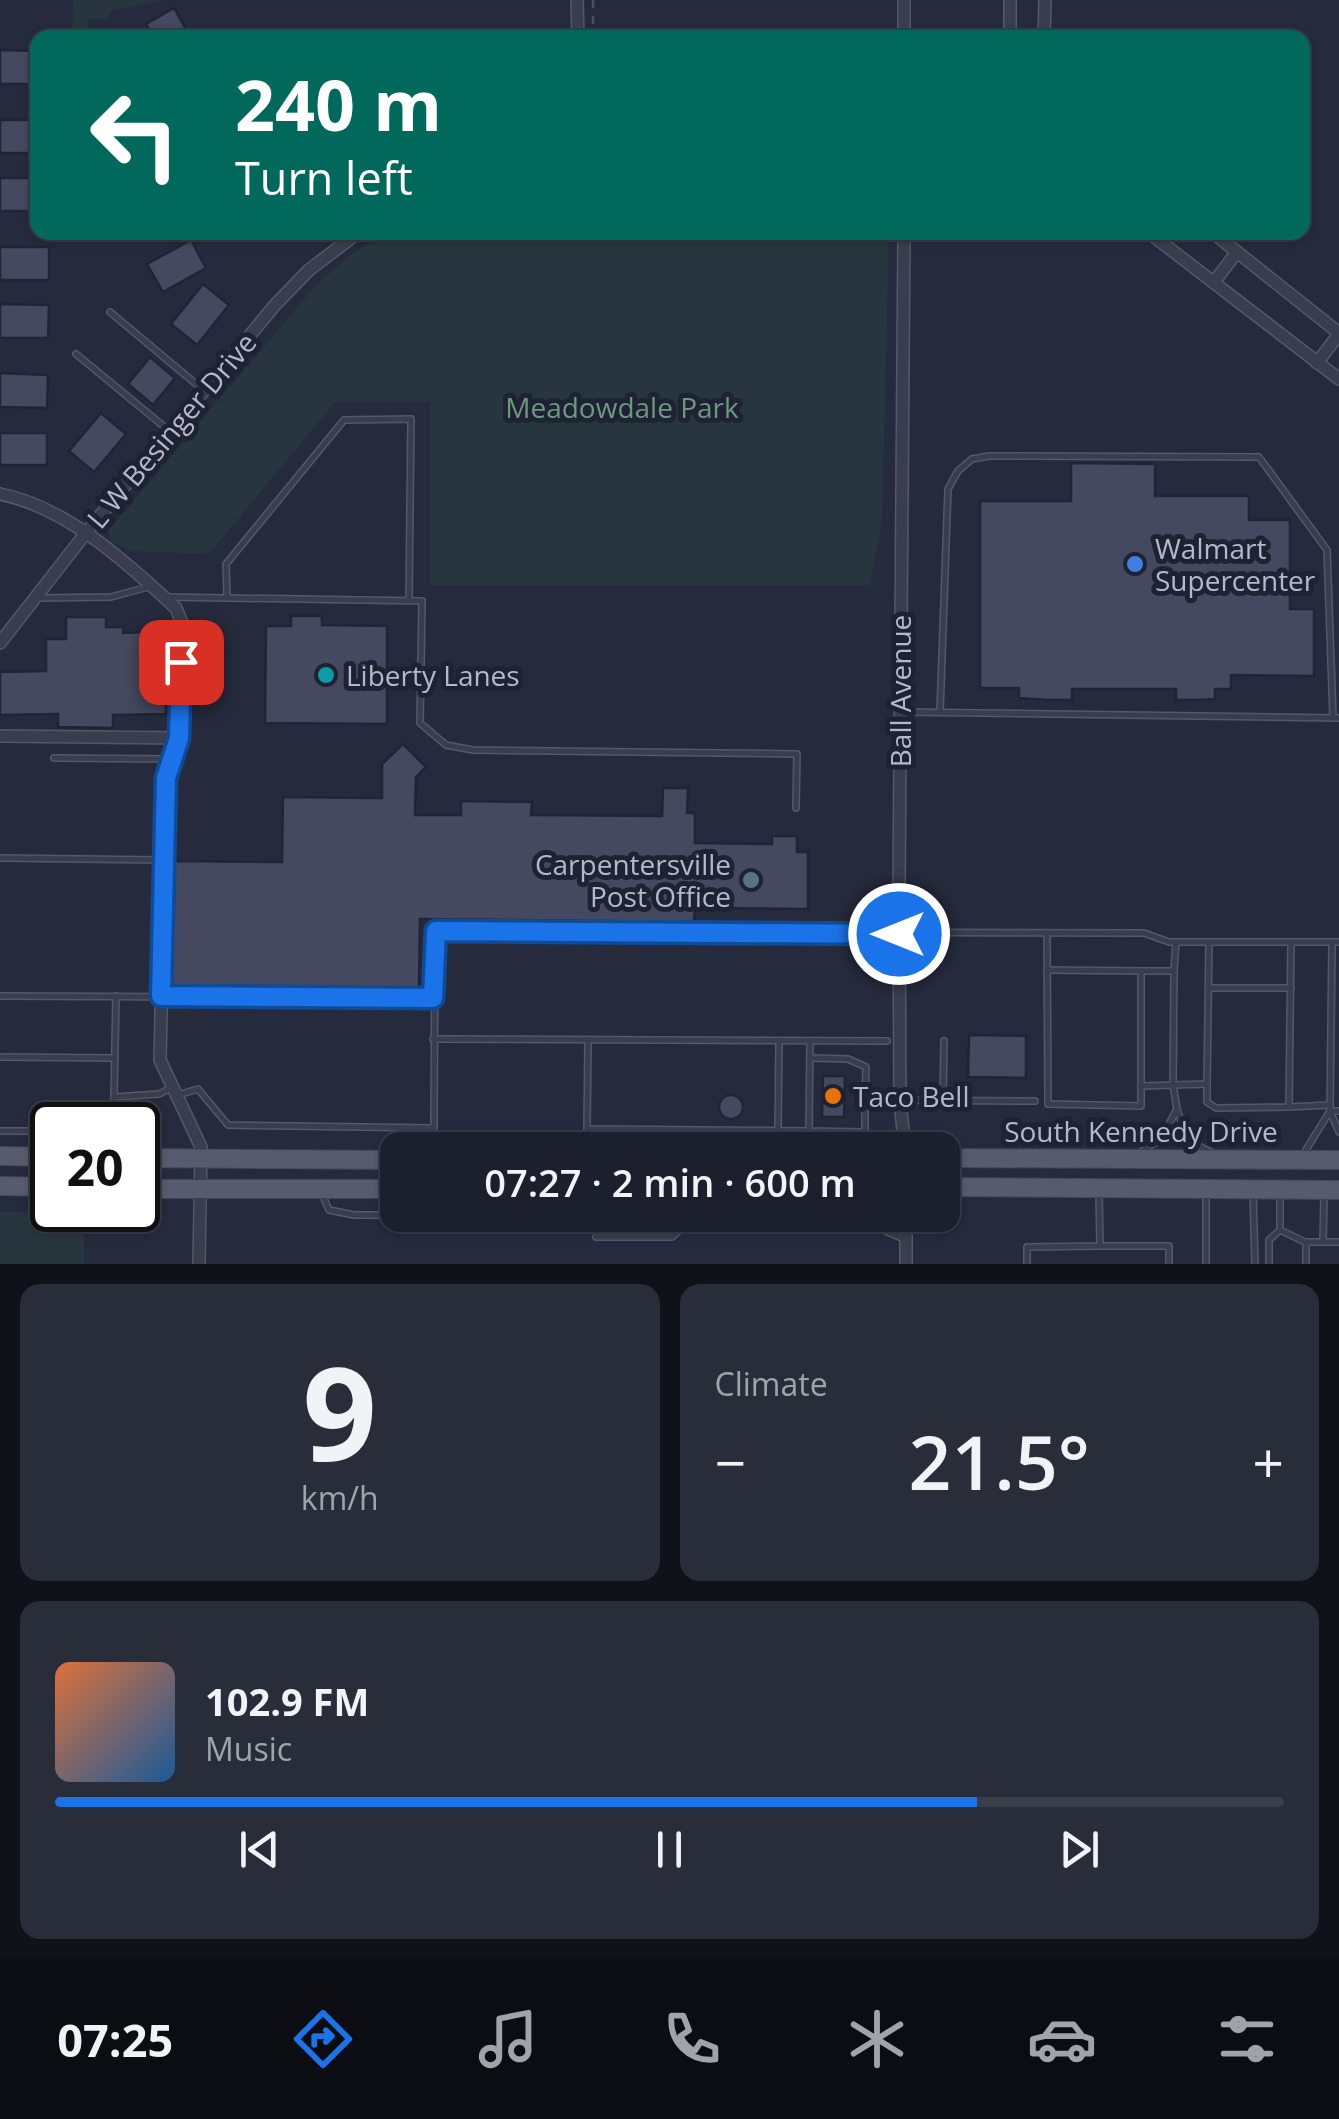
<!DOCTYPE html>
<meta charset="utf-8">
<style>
body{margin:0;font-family:"Open Sans",sans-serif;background:#292d3a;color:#f1f3f6;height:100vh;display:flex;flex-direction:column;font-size:38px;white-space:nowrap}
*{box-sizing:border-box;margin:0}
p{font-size:32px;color:#a0a3aa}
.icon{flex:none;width:55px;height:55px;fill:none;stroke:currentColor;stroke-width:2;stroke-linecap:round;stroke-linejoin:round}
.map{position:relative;height:1264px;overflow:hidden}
.panel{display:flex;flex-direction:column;gap:20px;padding:20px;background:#0f1219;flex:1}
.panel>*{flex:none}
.hud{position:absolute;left:30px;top:30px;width:1280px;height:210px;border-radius:20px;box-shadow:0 2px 8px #0004,0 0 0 2px #3a3e4a;background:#00695c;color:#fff;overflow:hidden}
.speed{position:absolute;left:30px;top:1102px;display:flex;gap:20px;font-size:50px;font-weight:700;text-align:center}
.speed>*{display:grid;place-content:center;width:130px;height:130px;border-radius:50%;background:#1c202e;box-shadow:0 2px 8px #0004,0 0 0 2px #3a3e4a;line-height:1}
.speed .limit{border:5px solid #111;border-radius:15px;background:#fff;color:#111}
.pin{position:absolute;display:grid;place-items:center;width:85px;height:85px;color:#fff;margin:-42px;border-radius:20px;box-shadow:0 5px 15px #0006}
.me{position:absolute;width:110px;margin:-55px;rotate:270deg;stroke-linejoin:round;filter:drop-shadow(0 0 8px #0008)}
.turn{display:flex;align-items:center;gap:35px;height:210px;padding:0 40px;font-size:45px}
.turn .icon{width:130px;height:130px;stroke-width:2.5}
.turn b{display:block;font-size:70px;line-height:85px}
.big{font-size:75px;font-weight:600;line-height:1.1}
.panel .widget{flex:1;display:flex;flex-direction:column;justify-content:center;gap:15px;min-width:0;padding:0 35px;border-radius:20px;background:#292d3a}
.panel .dial{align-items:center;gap:0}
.dial b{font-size:130px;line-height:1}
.song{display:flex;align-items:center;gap:30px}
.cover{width:120px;height:120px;border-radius:15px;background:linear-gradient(135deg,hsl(20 70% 55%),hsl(210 70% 35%))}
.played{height:10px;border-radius:5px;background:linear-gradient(90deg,#1a73e8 75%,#3a3e4a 75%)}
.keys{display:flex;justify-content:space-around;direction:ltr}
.heat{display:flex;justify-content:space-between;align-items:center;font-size:55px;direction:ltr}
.panel .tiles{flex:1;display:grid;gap:20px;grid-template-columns:1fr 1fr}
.widget:last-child{grid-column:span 2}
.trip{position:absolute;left:380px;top:1132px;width:580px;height:100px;border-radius:20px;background:#1c202e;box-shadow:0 2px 8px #0004,0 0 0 2px #3a3e4a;font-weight:600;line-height:100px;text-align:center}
.dock{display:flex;height:160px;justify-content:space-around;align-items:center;background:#0b0d12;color:#a0a3aa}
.dock .icon{width:70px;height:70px}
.dock .active{color:#1a73e8}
.dock b{font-size:45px;color:#f1f3f6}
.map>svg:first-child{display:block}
</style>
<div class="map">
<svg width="1339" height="1264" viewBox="0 0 1339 1264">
<rect width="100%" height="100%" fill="#252a3d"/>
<g fill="#27363e">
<polygon points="73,0 167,0 111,10 108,18 88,19 87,37 72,38"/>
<polygon points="388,233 889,233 882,521 870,585 430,585 430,402 335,402 209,554 132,551 111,542 108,531 317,284 353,253"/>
<rect x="0" y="1212" width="84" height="52"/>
</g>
<g fill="#44495f" stroke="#202434" stroke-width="2.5">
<polygon points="174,8 191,38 154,38 146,24"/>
<polygon points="0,50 38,51 38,84 0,84"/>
<rect x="0" y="120" width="38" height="33"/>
<rect x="0" y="178" width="38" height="33"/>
<polygon points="191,240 206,268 163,292 147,264"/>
<rect x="0" y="247" width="49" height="33"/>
<polygon points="203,284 229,305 197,345 171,324"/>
<polygon points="0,304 49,305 48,338 0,338"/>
<polygon points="150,357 175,378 153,405 128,384"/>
<polygon points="0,373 48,375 47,408 0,407"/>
<polygon points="101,413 126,434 94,472 69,451"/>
<rect x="0" y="433" width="47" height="32"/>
<polygon points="1071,463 1155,464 1155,496 1249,496 1249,520 1290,520 1290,609 1314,609 1314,676 1231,675 1231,689 1215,689 1215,699 1199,700 1176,700 1176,689 1072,689 1072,700 1048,700 1019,698 1019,688 980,688 980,501 1071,501"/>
<polygon points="291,616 322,616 322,625 387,626 387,724 265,723 266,626 291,626"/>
<polygon points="66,617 106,617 106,627 123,627 123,633 145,632 145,638 165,637 166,714 113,715 113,728 58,727 58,714 0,715 0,672 46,671 46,639 66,639"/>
<polygon points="403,744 426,767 416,777 415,815 461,815 461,801 532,802 531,815 662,816 663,788 688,788 687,813 695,813 695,843 772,844 772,836 797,836 797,852 808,852 808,909 695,908 694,922 420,919 419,988 172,985 174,861 282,862 283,797 382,798 382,764"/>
<polygon points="969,1035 1026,1036 1026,1078 968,1077"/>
<polygon points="823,1076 845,1076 844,1117 822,1117"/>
<circle cx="731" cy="1107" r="12"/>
</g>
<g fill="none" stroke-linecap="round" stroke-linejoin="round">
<defs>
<g id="lane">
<polyline points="110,312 202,389"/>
<polyline points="76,354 167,429"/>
<polyline points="227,596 226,564 344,420 411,419 409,600"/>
<polyline points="167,597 422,601 420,723 446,745 473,750 797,754 796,808"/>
<polyline points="36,598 111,597 148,587"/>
<polyline points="902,712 1339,718"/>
<polyline points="940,712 948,489 958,471 972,459 989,456 1259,457 1327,550 1333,718"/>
<polyline points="54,758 170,759"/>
<polyline points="0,858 162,860"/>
<polyline points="1047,934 1048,1104 1141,1106 1141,971 1174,971 1176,942"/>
<polyline points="1332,943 1330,1111 1339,1111"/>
<polyline points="1047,970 1141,971"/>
<polyline points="1209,988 1291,988"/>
<polyline points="0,996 433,998"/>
<polyline points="433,1039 887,1041"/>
<polyline points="588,1040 587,1129 809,1131"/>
<polyline points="810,1041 809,1131 865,1132 865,1101"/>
<polyline points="0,1057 115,1058"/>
<polyline points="810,1058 848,1059 866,1067 865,1100 1035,1101"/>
<polyline points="1207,1084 1207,1102 1216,1108 1289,1107 1291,942"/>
<polyline points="1141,1086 1173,1085 1174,971"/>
<polyline points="178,1095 198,1089 228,1125 434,1128 435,931 1144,933 1169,942 1339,942"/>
<polyline points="114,1097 116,996"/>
<polyline points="943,1101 944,1041"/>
<polyline points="1289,1107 1329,1105"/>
<polyline points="1177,1109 1173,1085 1207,1084 1209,942"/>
<polyline points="112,1125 114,1097 159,1094 171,1088"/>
<polyline points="0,1131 52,1131"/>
<polyline points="778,1131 779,1041"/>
<path d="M1139,1153L1161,1139L1177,1109C1183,1130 1189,1144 1211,1152"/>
<polyline points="1304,1153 1330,1111 1339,1132"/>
<polyline points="1253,1192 1255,1264"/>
<polyline points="322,1194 329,1210 354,1215 398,1215"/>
<polyline points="461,1215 523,1215"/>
<polyline points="644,1215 723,1221 839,1221 871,1225 904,1239"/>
<polyline points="1280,1230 1305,1242"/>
<polyline points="596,1237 672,1237 679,1231 682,1218"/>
<polyline points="1323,1242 1324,1195"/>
<polyline points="1100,1246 1169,1246 1169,1264"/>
<polyline points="1027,1264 1027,1247 1100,1246 1099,1193"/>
<polyline points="1206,1264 1206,1192"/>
<polyline points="1269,1264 1269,1240 1280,1230 1280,1192"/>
<polyline points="1306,1264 1306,1242 1339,1242"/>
</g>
<g id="street">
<polyline points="577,0 578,38"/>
<polyline points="904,0 904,38"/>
<polyline points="1010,38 1010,0"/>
<polyline points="1044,38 1045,0"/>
<polyline points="904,232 899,890 900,1101 905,1150"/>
<polyline points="1148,232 1339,379"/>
<polyline points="1212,232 1339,333"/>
<polyline points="1214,282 1237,252"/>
<polyline points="1317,363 1339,334"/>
<path d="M0,494C67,507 127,563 176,608L182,623L179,738L166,777L160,1060L201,1147L199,1264"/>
<polyline points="0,643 85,534 275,305 309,270 359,232"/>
<polyline points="0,736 179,738"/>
<polyline points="906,1215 906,1264"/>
</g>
<g id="primary">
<polyline points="0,1156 52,1157"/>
<polyline points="138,1158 398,1160"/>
<polyline points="942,1158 1339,1160"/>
<polyline points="0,1186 52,1187"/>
<polyline points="942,1187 1339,1190"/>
<polyline points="138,1189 398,1189"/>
</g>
</defs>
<use href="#lane" stroke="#545868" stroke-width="8"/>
<use href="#street" stroke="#545868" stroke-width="14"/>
<use href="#primary" stroke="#424656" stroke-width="20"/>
<polyline stroke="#45535b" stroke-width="2.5" stroke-dasharray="8 8" stroke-linecap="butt" points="593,0 593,38"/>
<use href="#lane" stroke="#393d4d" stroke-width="5"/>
<use href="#street" stroke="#393d4d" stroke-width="11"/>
<use href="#primary" stroke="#575b6d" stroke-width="18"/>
</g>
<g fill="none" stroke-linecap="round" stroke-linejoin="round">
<defs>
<polyline id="route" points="181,662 179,738 166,778 161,996 433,998 436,931 899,934"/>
</defs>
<use href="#route" stroke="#114b97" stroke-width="25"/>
<use href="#route" stroke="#1a73e8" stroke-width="18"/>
</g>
<circle fill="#3f7fe0" stroke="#1e2232" stroke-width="4" cx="1135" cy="564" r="10"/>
<circle fill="#0f9aa8" stroke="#1e2232" stroke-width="4" cx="326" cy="675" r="10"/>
<circle fill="#5c6f8a" stroke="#1e2232" stroke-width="4" cx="751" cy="880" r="10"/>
<circle fill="#e8710a" stroke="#1e2232" stroke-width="4" cx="833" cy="1096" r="10"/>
<g text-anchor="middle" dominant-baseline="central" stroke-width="10" stroke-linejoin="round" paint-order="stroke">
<g font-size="28" fill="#6d9880" stroke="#1e2232">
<text x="622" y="407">Meadowdale Park</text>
</g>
<g font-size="28" fill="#b5b8c8" stroke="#1e2232">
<text transform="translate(171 430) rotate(-50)">L W Besinger Drive</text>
<text transform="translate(900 691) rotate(-90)">Ball Avenue</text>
<text x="1141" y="1131">South Kennedy Drive</text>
</g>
<g font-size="28" fill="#b5b8c8" stroke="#1e2232" text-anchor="start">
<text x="1155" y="548">Walmart<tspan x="1155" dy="32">Supercenter</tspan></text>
<text x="346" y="675">Liberty Lanes</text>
<text x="731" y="864" text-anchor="end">Carpentersville<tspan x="731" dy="32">Post Office</tspan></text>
<text x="853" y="1096">Taco Bell</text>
</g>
</g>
</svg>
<div class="speed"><div class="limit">20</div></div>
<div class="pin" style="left:181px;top:662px;background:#d93025"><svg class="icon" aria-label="arrive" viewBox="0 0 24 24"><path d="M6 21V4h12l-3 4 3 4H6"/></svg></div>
<svg class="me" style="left:899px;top:934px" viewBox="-20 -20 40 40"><circle r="17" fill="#1a73e8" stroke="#fff" stroke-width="3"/><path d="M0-11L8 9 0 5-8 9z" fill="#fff"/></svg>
<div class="trip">07:27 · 2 min · 600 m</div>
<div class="hud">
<div class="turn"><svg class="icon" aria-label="left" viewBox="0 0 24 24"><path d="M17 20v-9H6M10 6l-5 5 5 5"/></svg><div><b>240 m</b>Turn left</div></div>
</div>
</div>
<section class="panel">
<div class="tiles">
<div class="widget dial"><b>9</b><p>km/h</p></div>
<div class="widget"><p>Climate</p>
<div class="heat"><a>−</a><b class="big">21.5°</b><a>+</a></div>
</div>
<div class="widget">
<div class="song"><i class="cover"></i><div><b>102.9 FM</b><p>Music</p></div></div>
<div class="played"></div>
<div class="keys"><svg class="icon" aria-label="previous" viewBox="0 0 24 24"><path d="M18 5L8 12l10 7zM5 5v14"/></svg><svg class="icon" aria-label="pause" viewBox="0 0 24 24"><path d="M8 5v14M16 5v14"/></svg><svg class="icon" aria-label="next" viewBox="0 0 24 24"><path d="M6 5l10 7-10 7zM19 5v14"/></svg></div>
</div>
</div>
</section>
<nav class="dock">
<b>07:25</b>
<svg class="icon active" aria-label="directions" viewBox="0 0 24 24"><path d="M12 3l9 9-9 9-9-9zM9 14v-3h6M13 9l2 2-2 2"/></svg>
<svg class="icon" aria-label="music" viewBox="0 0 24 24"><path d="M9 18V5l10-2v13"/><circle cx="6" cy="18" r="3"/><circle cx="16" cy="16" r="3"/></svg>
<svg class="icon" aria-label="phone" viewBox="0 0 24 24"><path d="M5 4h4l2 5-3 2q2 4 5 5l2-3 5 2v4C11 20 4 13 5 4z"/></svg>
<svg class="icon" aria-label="climate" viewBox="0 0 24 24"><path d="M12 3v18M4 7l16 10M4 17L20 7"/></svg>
<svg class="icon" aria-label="car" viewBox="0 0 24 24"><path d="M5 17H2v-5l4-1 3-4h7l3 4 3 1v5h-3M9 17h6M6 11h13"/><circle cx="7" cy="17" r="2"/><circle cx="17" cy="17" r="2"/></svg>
<svg class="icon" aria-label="filters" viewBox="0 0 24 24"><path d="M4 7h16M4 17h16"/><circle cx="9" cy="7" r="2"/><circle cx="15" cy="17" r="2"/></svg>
</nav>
